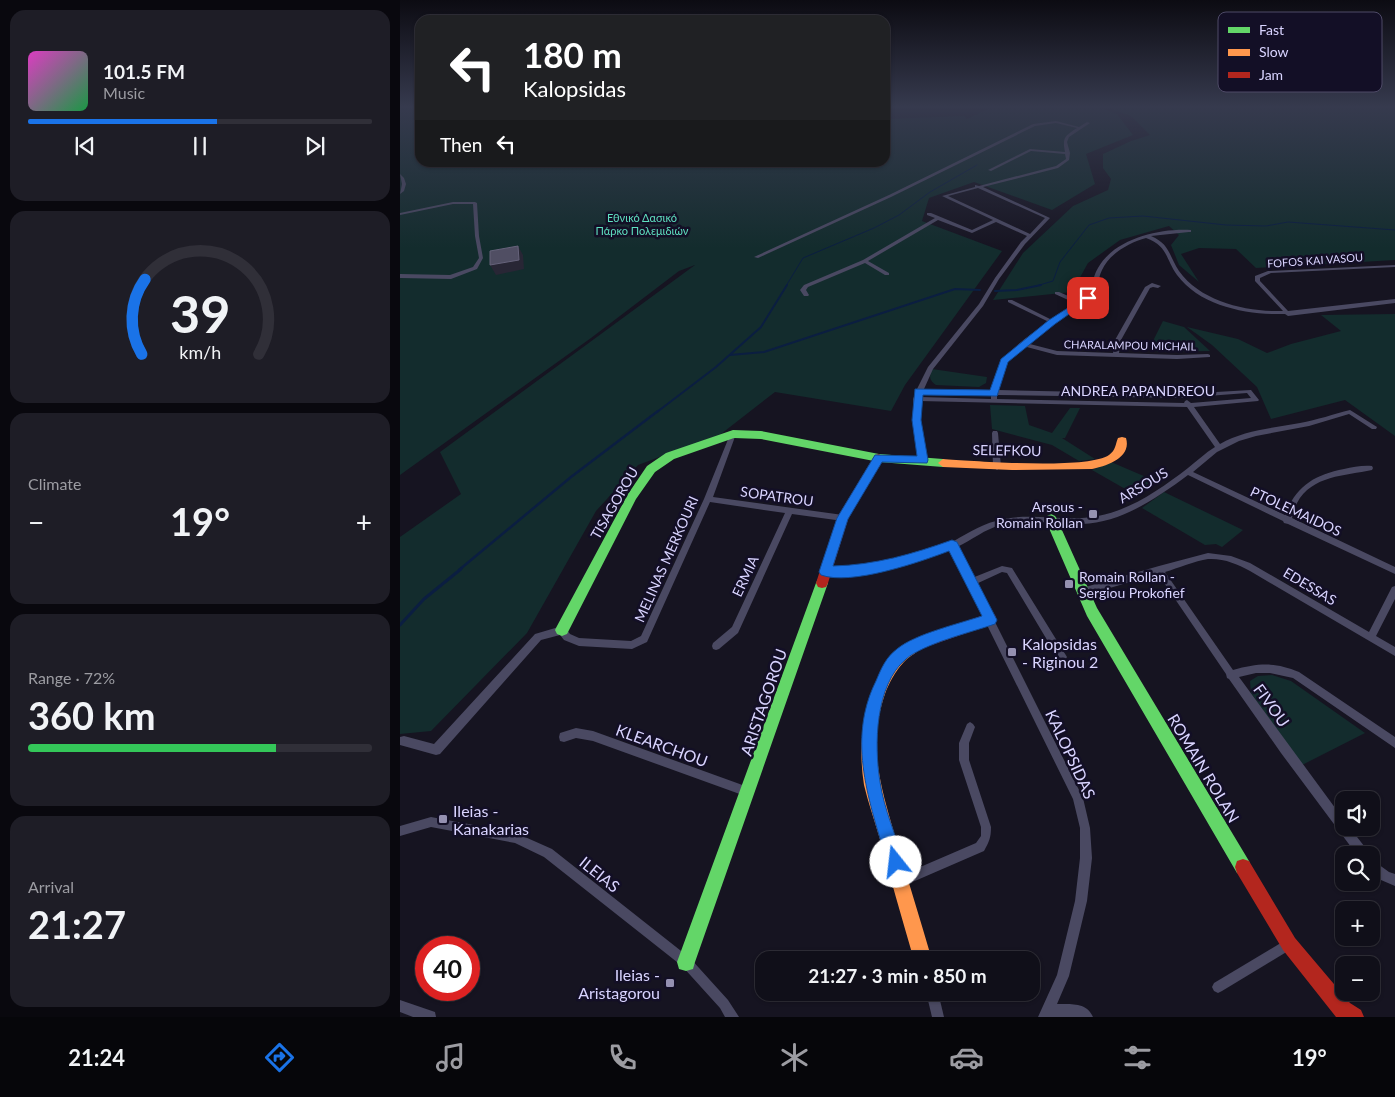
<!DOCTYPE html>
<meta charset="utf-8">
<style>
body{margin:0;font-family:Lato,sans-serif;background:#1e1d26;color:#f1f3f6;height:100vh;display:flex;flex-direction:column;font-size:19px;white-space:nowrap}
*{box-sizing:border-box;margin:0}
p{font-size:16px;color:#9c9ca2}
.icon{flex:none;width:28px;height:28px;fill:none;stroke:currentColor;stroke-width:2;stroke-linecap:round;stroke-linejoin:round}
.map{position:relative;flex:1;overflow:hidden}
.details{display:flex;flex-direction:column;gap:10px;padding:10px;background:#09080e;width:400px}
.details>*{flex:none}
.hud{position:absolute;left:15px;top:15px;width:475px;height:152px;border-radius:15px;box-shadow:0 1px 4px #0004,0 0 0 1px #302f38;background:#202124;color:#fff;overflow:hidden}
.buttons{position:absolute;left:935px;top:791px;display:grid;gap:10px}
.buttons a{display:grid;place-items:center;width:45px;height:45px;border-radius:10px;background:#100f19;box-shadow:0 1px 4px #0004,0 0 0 1px #302f38;font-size:25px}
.speed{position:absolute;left:15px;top:936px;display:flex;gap:10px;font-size:25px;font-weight:700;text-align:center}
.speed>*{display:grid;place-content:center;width:65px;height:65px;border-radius:50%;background:#100f19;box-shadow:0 1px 4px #0004,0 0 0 1px #302f38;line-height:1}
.speed .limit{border:8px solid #d22;background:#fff;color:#111}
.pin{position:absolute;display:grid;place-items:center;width:42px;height:42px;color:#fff;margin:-21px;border-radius:10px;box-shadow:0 2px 8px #0006}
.me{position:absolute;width:55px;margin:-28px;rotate:344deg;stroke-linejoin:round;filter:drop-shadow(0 0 4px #0008)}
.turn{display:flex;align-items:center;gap:18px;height:105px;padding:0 25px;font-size:22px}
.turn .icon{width:65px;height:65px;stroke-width:2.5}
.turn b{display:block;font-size:35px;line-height:42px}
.then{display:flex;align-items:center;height:48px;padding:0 25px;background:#0003;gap:10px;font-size:19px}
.big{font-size:38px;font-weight:700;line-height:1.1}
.details .widget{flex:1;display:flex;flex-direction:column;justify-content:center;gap:8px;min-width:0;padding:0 18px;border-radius:15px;background:#1e1d26}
.details .dial{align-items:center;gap:0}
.dial svg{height:130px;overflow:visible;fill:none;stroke:#302f38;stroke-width:7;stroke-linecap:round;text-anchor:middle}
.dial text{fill:#f1f3f6;stroke:none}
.song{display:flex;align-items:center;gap:15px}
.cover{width:60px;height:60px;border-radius:8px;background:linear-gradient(135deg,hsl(310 70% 55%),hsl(140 70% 35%))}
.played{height:5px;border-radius:2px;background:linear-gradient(90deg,#1a73e8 55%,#302f38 55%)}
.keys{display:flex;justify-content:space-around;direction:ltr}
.heat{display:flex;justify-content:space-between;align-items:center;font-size:28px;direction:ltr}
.charge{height:8px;border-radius:4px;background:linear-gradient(90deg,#34c759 72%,#302f38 0)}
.trip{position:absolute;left:355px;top:951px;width:285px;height:50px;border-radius:15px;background:#100f19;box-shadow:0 1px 4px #0004,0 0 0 1px #302f38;font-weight:700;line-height:50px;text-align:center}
.dock{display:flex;height:80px;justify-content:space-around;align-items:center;background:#06060a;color:#9c9ca2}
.dock .icon{width:35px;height:35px}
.dock .current{color:#1a73e8}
.dock b{font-size:22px;color:#f1f3f6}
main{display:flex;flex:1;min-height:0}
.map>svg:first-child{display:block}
</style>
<main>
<section class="details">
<div class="widget">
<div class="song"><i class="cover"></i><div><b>101.5 FM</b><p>Music</p></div></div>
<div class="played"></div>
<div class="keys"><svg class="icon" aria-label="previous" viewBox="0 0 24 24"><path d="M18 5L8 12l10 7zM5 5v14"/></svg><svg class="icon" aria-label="pause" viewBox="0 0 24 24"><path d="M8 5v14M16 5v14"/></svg><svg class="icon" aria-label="next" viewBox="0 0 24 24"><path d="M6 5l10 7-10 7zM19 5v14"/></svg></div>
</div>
<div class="widget dial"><svg viewBox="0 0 100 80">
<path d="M14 69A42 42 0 1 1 86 69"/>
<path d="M14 69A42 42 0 0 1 16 23" stroke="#1a73e8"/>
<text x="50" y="56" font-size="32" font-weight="700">39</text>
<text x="50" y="72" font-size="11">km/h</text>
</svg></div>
<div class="widget"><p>Climate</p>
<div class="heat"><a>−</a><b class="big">19°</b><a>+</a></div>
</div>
<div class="widget"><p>Range · 72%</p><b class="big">360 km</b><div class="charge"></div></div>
<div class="widget"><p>Arrival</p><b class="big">21:27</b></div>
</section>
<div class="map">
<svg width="995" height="1017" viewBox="0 0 995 1017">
<rect width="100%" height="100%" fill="#161421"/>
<g fill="#132c2d">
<polygon points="0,106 20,106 20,162 485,162 485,119 564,116 567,119 594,106 696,106 717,114 733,135 686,154 695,184 652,210 574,182 529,198 522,221 602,251 505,385 491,411 375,392 321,434 238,465 196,511 127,633 31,731 0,734 0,537 61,494 40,452 295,265 279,271 191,338 0,475"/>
<polygon points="702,106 995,106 995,260 856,268 836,249 799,248 781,254 799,282 779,265 771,245 779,235 769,226 720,240 688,263 672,292 593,300 623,253 673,206 708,190 711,179 703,168 703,154 731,141 750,135 731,116"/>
<polygon points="995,314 995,436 945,400 871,419 857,387 812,345 787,327 838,339 867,353 891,344 941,331 921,315"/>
<polygon points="763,321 784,327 810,351 757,352 753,341"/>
<path d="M532,369L587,377L586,383L579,387L536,385C529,380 529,377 532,369Z"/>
<polygon points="590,405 625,406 629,425 652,433 670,408 680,408 665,438 662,438 695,459 679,461 652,445 592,429"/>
<polygon points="711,462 753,480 734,494 692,470"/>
<polygon points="764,492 843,530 822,547 816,544 805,545 742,508"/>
<polygon points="872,675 891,681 965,733 902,765 851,693 850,681 858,676"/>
</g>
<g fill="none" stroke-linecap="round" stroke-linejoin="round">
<g stroke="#0b1e41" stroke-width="1">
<polyline points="386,286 403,258 474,228 499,215 530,192 577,165"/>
<polyline points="636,286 653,281 660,262 689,225 709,218 743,216 826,225 866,226 888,222 995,230"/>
</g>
<g stroke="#0b1e41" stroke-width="2">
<polyline points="595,291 617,290 641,285"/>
<polyline points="330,355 364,352 555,289 580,290"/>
<polyline points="257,412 316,367 361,327 387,285"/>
</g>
<polyline stroke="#0b1e41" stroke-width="2.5" points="59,570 171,477 258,411"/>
<polyline stroke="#0b1e41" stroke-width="3" points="0,625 24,599 61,569"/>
<g fill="#4a4962" fill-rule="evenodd">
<path d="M656,121L679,127L687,122L690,123L669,137L667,142L670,153L669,160L658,168L583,187L650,218L625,244L599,279L583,306L533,369L524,389L592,390C595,358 623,339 649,322L608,302V300H612L652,320L677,304L655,294V292H659L680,301C698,288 689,283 698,268C714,239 759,228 791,230V232H789L751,236C770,244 769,256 779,271C801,302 847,312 883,311L855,281V276L868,271L995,265V267L871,273L860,278V281L888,311L995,299V303L888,316L885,314C848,315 801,307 777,275C765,258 768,246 746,238C730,242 709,254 702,270C697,280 699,290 690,299L626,343L657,351L713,353L715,340L745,287L752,283L761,286L758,288L753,287L750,288L721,340L719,353L777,355L808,354L810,355V357L777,359L657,355L623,346C609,358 599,372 598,390L781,394L851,390L859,400L858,401L794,407L820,444C844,430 874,428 900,423C917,420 934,414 950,410L977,427L976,429H972L949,414L909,426L856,436L839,441L817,452L793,472L885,515C896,486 914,475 944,469C953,467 963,465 972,466L973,468L972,470C945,476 912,475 897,503C895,508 894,513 892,518L995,567V574L888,524L884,523L883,521L788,475C757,498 721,523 682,524C655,524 628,519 601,525C585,529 572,540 557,547L572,578L602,566L612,568L667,657L665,660L662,661L659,660L607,573L602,572L576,584L683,798L690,828L692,858L687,901L669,976L657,1004C670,1004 687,1002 693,1017H638L657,975L675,901L680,858V828L673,799L550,550C510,566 469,574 426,575L423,574L422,572L423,570L426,569C467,567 510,561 548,544C564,536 579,525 596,521C630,511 664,523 698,516C731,510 762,488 788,468C797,461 805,453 815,447L787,407L519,401L520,420L526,460L523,463L521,462L514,420L513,399L516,392L515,391L517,389L528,367L579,304L595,278L621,242L627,236L596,222L572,233L538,220L468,261L489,273V275H485L465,263L408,287L406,290L409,295L408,296H404L400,290L404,285L463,260L535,218L527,215V213H531L572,230L593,220L542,196L575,187V185L579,186L656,166L666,159L665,154L631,151L591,171L588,170L630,149L665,152C662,137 665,136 677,128L656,123L635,126L491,197L358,258L354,257L489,195L633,124ZM578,188L645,218L630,234L548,196ZM522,393L591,394V399L520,397ZM847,393L851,398L791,403L787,400L785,401L784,403L597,399V395L781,398Z"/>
<polygon points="0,174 4,178 6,184 4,191 0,194 2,184"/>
<polygon points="53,202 75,202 77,203 79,236 83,258 77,269 51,279 0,278 0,274 50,275 73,267 79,258 75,236 73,204 53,204 0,215 0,213"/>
<polygon points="593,431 597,431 598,433 601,467 597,470 593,467 592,433"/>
<polygon points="331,432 333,432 336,434 313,497 443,515 446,516 447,518 446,520 443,521 392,514 338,633 319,649 316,650 313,649 312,646 313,643 332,627 385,513 310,502 247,642 232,649 179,646 164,640 160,635 141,640 40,754 36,755 0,745 0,737 4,736 34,744 135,634 162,626 165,627 170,634 179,638 231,641 241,636 304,499"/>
<path d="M808,553L831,556L850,563L969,632L992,587L995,586V599L976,636L995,647V656L850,571C838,564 823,558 808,559C795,561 778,568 765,572L833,670C859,663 875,662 899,672L995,737V748L893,678L870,673H856L839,677L944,820V828H950L968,851L970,855H957L881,753L829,679L827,678L826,674L758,574L682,596L679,595L678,592L679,589L682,588L759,566Z"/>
<path d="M570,722L573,724L575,727L569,743V760L591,827C591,838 589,842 584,851L501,887L497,885L495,881L497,877L576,843L581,836V827L559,760V743L567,724Z"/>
<polygon points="176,728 193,731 348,787 352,788 353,792 352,796 348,797 193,741 176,738 164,742 160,741 159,737 160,733"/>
<polygon points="31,817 116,833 152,849 290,958 328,1000 339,1017 325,1017 320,1008 282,966 144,857 115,843 31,827 0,836 0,826"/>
<polygon points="971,859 989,872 995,874 995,886 981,880 971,872"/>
<polygon points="889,938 893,940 895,944 893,948 822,991 818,993 814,991 812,987 814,983"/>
<polygon points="526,992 538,992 544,1017 532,1017"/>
<polygon points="0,1000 35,1012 36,1017 13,1017 0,1012"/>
</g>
<g fill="#63d668" fill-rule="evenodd">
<polygon points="333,430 361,431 479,454 543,459 548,463 543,467 479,462 361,439 334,438 274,459 255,472 236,499 167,634 162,636 157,634 155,630 157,626 228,494 247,466 266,453"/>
<polygon points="651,514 655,516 657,519 697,608 849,861 851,867 849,873 843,875 837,873 687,616 645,519 647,516"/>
<polygon points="422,578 426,579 428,583 295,962 293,969 286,971 279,969 277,962 416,583 418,579"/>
</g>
<g fill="#ff974d" fill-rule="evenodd">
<path d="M722,437L726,438C732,458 706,466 692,469L612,470L543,467L538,463L543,459C574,461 687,470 709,455C716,450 715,445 718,438Z"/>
<path d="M517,638L522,640L524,644C520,651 513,654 507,659C498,667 491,679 486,691C467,744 480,784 495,836C507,877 520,919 532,960H514C502,919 490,877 479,836C474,819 468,802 464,785C458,748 462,707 480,674C488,659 500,644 517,638Z"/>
</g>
<g fill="#b3261e" fill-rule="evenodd">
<polygon points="479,454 484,458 448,519 428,583 426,587 422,588 418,587 416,583 437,518 475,455"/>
<polygon points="590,613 595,615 596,619 595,623 517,650 512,648 510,644 512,640"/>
<polygon points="843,859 849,861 895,938 950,1003 961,1010 964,1017 936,1017 883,950 837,873 835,867 837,861"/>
</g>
</g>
<polygon fill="#282635" points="118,246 123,255 124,269 96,275 90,265"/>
<polygon fill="#504e63" stroke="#66637b" points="118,246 119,260 90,265 90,251"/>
<linearGradient id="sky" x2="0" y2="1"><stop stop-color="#0c0b12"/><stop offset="0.43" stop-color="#363a4e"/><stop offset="1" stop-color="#363a4e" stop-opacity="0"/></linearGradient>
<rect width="995" height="248" fill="url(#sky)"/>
<path fill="#1a73e8" stroke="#114b97" d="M685,297L692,298L655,324L608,362L597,396L523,395L521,420L528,460L527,463L482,462L448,519L433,566C475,565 513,554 552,540L557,542L597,620L595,624C572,632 523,644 506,659C475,685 474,745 480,782C484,809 496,836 504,862L502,869L496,871L490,869L487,862C470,803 446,741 476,681C481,669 486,657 497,649C515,634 558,624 582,616L549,551C520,562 451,586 421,575L419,572L437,518L475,455L517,456L512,420L515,389L590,390L601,359L649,320Z"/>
<g fill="#9591b1" stroke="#130f26" stroke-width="2">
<rect x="688" y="509" width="10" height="10" rx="2.5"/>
<rect x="664" y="579" width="10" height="10" rx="2.5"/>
<rect x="607" y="647" width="10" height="10" rx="2.5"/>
<rect x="38" y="814" width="10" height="10" rx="2.5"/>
<rect x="265" y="978" width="10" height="10" rx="2.5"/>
</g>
<g text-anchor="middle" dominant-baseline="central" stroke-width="5" stroke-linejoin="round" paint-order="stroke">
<g font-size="11" fill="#5fe0c0" stroke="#130f26">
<text x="242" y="217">Εθνικό Δασικό<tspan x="242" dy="13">Πάρκο Πολεμιδιών</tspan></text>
</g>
<g font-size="11" fill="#d9d4ff" stroke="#130f26">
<text transform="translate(915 260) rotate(-4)">FOFOS KAI VASOU</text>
<text transform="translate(730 345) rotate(1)">CHARALAMPOU MICHAIL</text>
</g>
<g font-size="14" fill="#d9d4ff" stroke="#130f26">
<text x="738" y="390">ANDREA PAPANDREOU</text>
<text transform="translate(607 450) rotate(1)">SELEFKOU</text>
<text transform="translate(743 485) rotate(-31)">ARSOUS</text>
<text transform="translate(377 496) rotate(8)">SOPATROU</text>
<text transform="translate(214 503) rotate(-60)">TISAGOROU</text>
<text transform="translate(896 511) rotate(25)">PTOLEMAIDOS</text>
<text transform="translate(266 559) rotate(-66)">MELINAS MERKOURI</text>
<text transform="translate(345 576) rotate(-65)">ERMIA</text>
<text transform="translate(910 586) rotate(31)">EDESSAS</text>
</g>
<g font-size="14" fill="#d9d4ff" stroke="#130f26" text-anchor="end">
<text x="683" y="506">Arsous -<tspan x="683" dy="16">Romain Rollan</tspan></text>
<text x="679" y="576" text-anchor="start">Romain Rollan -<tspan x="679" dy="16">Sergiou Prokofief</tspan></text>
</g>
<g font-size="16" fill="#d9d4ff" stroke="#130f26" text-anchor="start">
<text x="622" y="643">Kalopsidas<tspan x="622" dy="18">- Riginou 2</tspan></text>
<text x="53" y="810">Ileias -<tspan x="53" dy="18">Kanakarias</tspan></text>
<text x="260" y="974" text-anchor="end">Ileias -<tspan x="260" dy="18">Aristagorou</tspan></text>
</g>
<g font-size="16" fill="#d9d4ff" stroke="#130f26">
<text transform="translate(363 702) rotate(-71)">ARISTAGOROU</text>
<text transform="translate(872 705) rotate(54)">FIVOU</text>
<text transform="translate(262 745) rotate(20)">KLEARCHOU</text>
<text transform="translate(671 754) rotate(65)">KALOPSIDAS</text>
<text transform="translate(804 768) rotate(59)">ROMAIN ROLAN</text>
<text transform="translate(200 874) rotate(39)">ILEIAS</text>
</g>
</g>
<rect x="818" y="12" width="164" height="80" rx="8" fill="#130f26" stroke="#4e4a67" stroke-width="1"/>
<rect x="828" y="27" width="22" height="6" fill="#63d668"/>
<rect x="828" y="49" width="22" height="7" fill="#ff974d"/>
<rect x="828" y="72" width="22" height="6" fill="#b3261e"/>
<g font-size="14" fill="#d9d4ff">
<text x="859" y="35">Fast</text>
<text x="859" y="57">Slow</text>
<text x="859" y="80">Jam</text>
</g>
</svg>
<div class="buttons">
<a><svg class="icon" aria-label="sound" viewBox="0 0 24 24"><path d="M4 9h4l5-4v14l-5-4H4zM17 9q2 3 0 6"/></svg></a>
<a><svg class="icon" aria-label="search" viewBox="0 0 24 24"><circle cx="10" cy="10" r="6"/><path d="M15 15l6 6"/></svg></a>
<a>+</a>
<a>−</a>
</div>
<div class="speed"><div class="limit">40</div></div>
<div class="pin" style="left:688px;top:298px;background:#d93025"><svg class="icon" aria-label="arrive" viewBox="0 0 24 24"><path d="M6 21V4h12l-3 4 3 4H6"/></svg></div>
<svg class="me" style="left:496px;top:862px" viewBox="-20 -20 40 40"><circle r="19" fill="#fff"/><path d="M0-13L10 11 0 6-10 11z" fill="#1a73e8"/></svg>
<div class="trip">21:27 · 3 min · 850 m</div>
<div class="hud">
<div class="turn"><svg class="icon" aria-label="left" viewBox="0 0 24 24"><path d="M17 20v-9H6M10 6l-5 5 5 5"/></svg><div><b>180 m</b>Kalopsidas</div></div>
<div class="then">Then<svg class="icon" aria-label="left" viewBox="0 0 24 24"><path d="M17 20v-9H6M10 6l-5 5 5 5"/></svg></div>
</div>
</div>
</main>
<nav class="dock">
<b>21:24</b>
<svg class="icon current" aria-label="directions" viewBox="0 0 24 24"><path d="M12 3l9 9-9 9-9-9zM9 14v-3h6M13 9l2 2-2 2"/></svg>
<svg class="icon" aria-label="music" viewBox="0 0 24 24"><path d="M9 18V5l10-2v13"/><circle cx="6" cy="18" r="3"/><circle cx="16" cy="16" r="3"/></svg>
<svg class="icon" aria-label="phone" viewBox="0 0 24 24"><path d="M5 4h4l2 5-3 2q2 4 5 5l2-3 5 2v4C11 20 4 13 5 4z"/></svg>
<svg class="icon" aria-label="climate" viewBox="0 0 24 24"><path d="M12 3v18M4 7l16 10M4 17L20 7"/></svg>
<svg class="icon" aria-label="car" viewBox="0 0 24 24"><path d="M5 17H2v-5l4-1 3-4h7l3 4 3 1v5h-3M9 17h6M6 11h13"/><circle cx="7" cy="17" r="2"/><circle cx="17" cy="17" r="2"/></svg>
<svg class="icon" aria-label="filters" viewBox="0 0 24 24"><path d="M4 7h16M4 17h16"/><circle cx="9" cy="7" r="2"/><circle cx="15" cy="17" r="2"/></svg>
<b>19°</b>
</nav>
